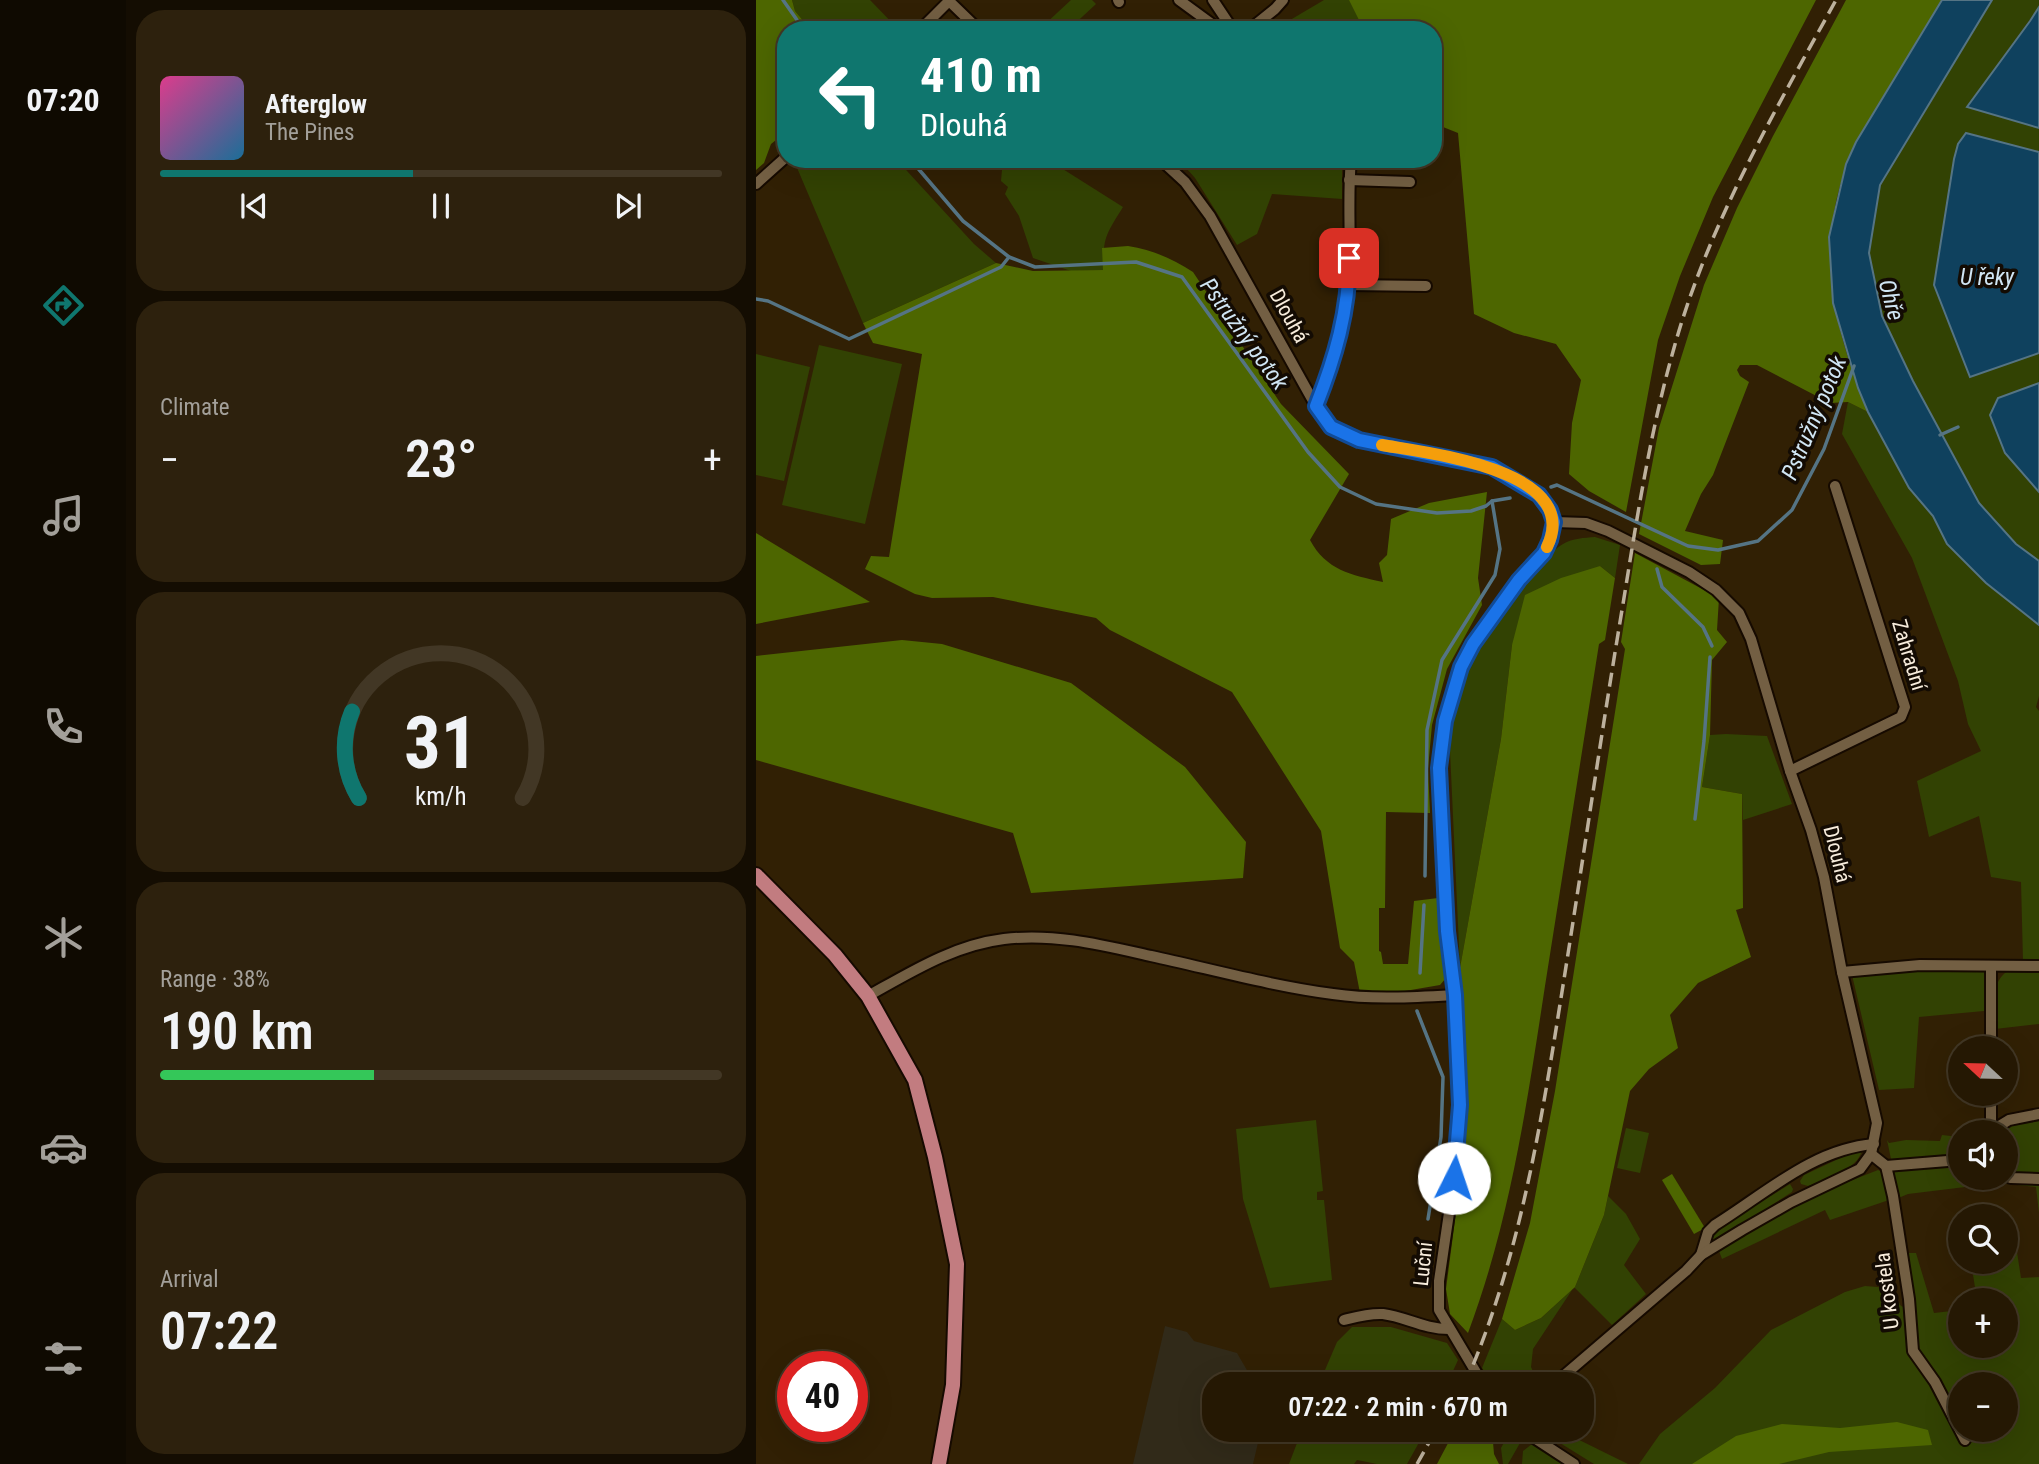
<!DOCTYPE html>
<meta charset="utf-8">
<style>
body{margin:0;font-family:"Roboto Condensed",sans-serif;background:#2d210d;color:#f1f3f6;height:100vh;display:flex;flex-direction:column;font-size:26px;white-space:nowrap}
*{box-sizing:border-box;margin:0}
p{font-size:23px;color:#a3a09a}
.icon{flex:none;width:38px;height:38px;fill:none;stroke:currentColor;stroke-width:2;stroke-linecap:round;stroke-linejoin:round}
.map{position:relative;flex:1;overflow:hidden}
.details{display:flex;flex-direction:column;gap:10px;padding:10px;background:#140d02;width:630px}
.details>*{flex:none}
.guide{position:absolute;left:21px;top:21px;width:665px;height:147px;border-radius:28px;box-shadow:0 7px 28px #0002,0 0 0 2px #423725;background:#0f766e;color:#fff;overflow:hidden}
.needle{width:46px;rotate:292deg}
.buttons{position:absolute;left:1192px;top:1036px;display:grid;gap:14px}
.buttons a{display:grid;place-items:center;width:70px;height:70px;border-radius:50%;background:#251803;box-shadow:0 7px 28px #0002,0 0 0 2px #423725;font-size:35px}
.speed{position:absolute;left:21px;top:1351px;display:flex;gap:14px;font-size:35px;font-weight:700;text-align:center}
.speed>*{display:grid;place-content:center;width:91px;height:91px;border-radius:50%;background:#251803;box-shadow:0 7px 28px #0002,0 0 0 2px #423725;line-height:1}
.speed .limit{border:10px solid #d22;background:#fff;color:#111}
.pin{position:absolute;display:grid;place-items:center;width:60px;height:60px;color:#fff;margin:-30px;border-radius:14px;box-shadow:0 4px 10px #0006}
.me{position:absolute;width:77px;margin:-38px;rotate:4deg;stroke-linejoin:round;filter:drop-shadow(0 0 5px #0008)}
.turn{display:flex;align-items:center;gap:24px;height:147px;padding:0 28px;font-size:32px}
.turn .icon{width:91px;height:91px;stroke-width:2.5}
.turn b{display:block;font-size:49px;line-height:60px}
.big{font-size:52px;font-weight:600;line-height:1.1}
.details .tile{flex:1;display:flex;flex-direction:column;justify-content:center;gap:10px;min-width:0;padding:0 24px;border-radius:28px;background:#2d210d}
.details .dial{align-items:center;gap:0}
.dial svg{height:182px;overflow:visible;fill:none;stroke:#423725;stroke-width:7;stroke-linecap:round;text-anchor:middle}
.dial text{fill:#f1f3f6;stroke:none}
.song{display:flex;align-items:center;gap:21px}
.cover{width:84px;height:84px;border-radius:10px;background:linear-gradient(135deg,hsl(330 70% 55%),hsl(200 70% 35%))}
.played{height:7px;border-radius:4px;background:linear-gradient(90deg,#0f766e 45%,#423725 45%)}
.keys{display:flex;justify-content:space-around;direction:ltr}
.heat{display:flex;justify-content:space-between;align-items:center;font-size:38px;direction:ltr}
.charge{height:10px;border-radius:5px;background:linear-gradient(90deg,#34c759 38%,#423725 0)}
.trip{position:absolute;left:446px;top:1372px;width:392px;height:70px;border-radius:28px;background:#251803;box-shadow:0 7px 28px #0002,0 0 0 2px #423725;font-weight:600;line-height:70px;text-align:center}
main{display:flex;flex:1;min-height:0}
.tab-bar{display:flex;flex-direction:column;width:126px;justify-content:space-around;align-items:center;background:#0f0a01;color:#a3a09a}
.tab-bar .icon{width:49px;height:49px}
.tab-bar .selected{color:#0f766e}
.tab-bar b{font-size:32px;color:#f1f3f6}
.map>svg:first-child{display:block}
</style>
<main>
<nav class="tab-bar">
<b>07:20</b>
<svg class="icon selected" aria-label="directions" viewBox="0 0 24 24"><path d="M12 3l9 9-9 9-9-9zM9 14v-3h6M13 9l2 2-2 2"/></svg>
<svg class="icon" aria-label="music" viewBox="0 0 24 24"><path d="M9 18V5l10-2v13"/><circle cx="6" cy="18" r="3"/><circle cx="16" cy="16" r="3"/></svg>
<svg class="icon" aria-label="phone" viewBox="0 0 24 24"><path d="M5 4h4l2 5-3 2q2 4 5 5l2-3 5 2v4C11 20 4 13 5 4z"/></svg>
<svg class="icon" aria-label="climate" viewBox="0 0 24 24"><path d="M12 3v18M4 7l16 10M4 17L20 7"/></svg>
<svg class="icon" aria-label="car" viewBox="0 0 24 24"><path d="M5 17H2v-5l4-1 3-4h7l3 4 3 1v5h-3M9 17h6M6 11h13"/><circle cx="7" cy="17" r="2"/><circle cx="17" cy="17" r="2"/></svg>
<svg class="icon" aria-label="filters" viewBox="0 0 24 24"><path d="M4 7h16M4 17h16"/><circle cx="9" cy="7" r="2"/><circle cx="15" cy="17" r="2"/></svg>
</nav>
<section class="details">
<div class="tile">
<div class="song"><i class="cover"></i><div><b>Afterglow</b><p>The Pines</p></div></div>
<div class="played"></div>
<div class="keys"><svg class="icon" aria-label="previous" viewBox="0 0 24 24"><path d="M18 5L8 12l10 7zM5 5v14"/></svg><svg class="icon" aria-label="pause" viewBox="0 0 24 24"><path d="M8 5v14M16 5v14"/></svg><svg class="icon" aria-label="next" viewBox="0 0 24 24"><path d="M6 5l10 7-10 7zM19 5v14"/></svg></div>
</div>
<div class="tile"><p>Climate</p>
<div class="heat"><a>−</a><b class="big">23°</b><a>+</a></div>
</div>
<div class="tile dial"><svg viewBox="0 0 100 80">
<path d="M14 69A42 42 0 1 1 86 69"/>
<path d="M14 69A42 42 0 0 1 11 31" stroke="#0f766e"/>
<text x="50" y="56" font-size="32" font-weight="700">31</text>
<text x="50" y="72" font-size="11">km/h</text>
</svg></div>
<div class="tile"><p>Range · 38%</p><b class="big">190 km</b><div class="charge"></div></div>
<div class="tile"><p>Arrival</p><b class="big">07:22</b></div>
</section>
<div class="map">
<svg width="1283" height="1464" viewBox="0 0 1283 1464">
<rect width="100%" height="100%" fill="#312004"/>
<polygon fill="#312a19" points="409,1326 431,1332 438,1341 481,1353 499,1384 458,1384 458,1430 505,1430 497,1464 377,1464"/>
<g fill="#324203" fill-rule="evenodd">
<polygon points="36,0 114,0 143,30 55,30 39,11"/>
<polygon points="315,0 336,0 340,4 312,30 290,30 287,26"/>
<polygon points="568,0 605,0 603,30 527,30 524,26"/>
<polygon points="1236,0 1283,0 1283,7 1211,107 1283,128 1283,152 1211,133 1202,144 1196,171 1214,377 1283,353 1283,383 1242,398 1275,484 1283,492 1283,561 1260,544 1223,503 1157,381 1126,316 1113,253 1124,185"/>
<polygon points="42,159 140,159 218,244 240,263 107,323 39,163"/>
<path d="M247,159H291L367,207C351,233 346,238 348,270L315,271L277,258L263,216L249,194L252,187L245,181Z"/>
<polygon points="422,159 586,159 586,199 516,194 501,234 481,245 439,178"/>
<polygon points="63,345 146,364 109,524 26,505"/>
<polygon points="0,354 54,367 28,481 0,475"/>
<polygon points="1092,402 1112,412 1153,488 1177,516 1191,544 1230,583 1283,625 1283,696 1280,707 1283,711 1283,961 1267,961 1265,882 1235,877 1223,816 1173,837 1161,781 1225,751 1212,724 1202,681 1156,558 1086,434"/>
<path d="M839,537L864,545L859,578L844,566L756,645L745,739L704,968L694,751C696,726 698,700 707,677C720,647 780,559 807,544C817,538 828,538 839,537Z"/>
<polygon points="970,734 1011,736 1036,804 987,820 986,794 946,787 954,735"/>
<polygon points="1226,969 1228,972 1228,1011 1163,1017 1158,1088 1123,1090 1096,975 1166,970"/>
<path d="M1252,971L1283,973V1024L1239,1029C1239,1010 1233,982 1252,971Z"/>
<polygon points="1283,1116 1283,1176 1270,1176 1250,1171 1250,1132 1243,1132 1259,1121"/>
<polygon points="560,1120 567,1191 561,1192 561,1200 568,1200 576,1280 514,1288 487,1199 480,1129"/>
<polygon points="870,1128 893,1133 884,1173 861,1168"/>
<polygon points="1186,1135 1204,1137 1204,1154 1142,1160 1135,1159 1131,1140 1133,1143 1150,1140 1184,1141"/>
<path d="M1106,1150C1102,1170 1069,1179 1052,1186L1045,1184L1044,1181L1048,1175L1095,1153Z"/>
<polygon points="1204,1164 1204,1178 1247,1178 1283,1181 1283,1213 1280,1187 1242,1183 1152,1194 1140,1199 1136,1170"/>
<polygon points="1122,1170 1126,1172 1133,1200 1074,1220 1069,1210 966,1259 963,1251 966,1246 1053,1197"/>
<polygon points="1034,1184 1037,1189 1036,1192 955,1244 953,1242 953,1237 965,1227"/>
<polygon points="852,1196 870,1214 884,1239 868,1265 890,1294 856,1325 818,1287 777,1349 775,1367 783,1384 737,1384 726,1368 746,1319 759,1330 785,1318 819,1287 848,1215"/>
<path d="M1261,1252L1265,1278L1283,1277V1464H883L904,1434L959,1388L1015,1330L1089,1292L1109,1286L1134,1288L1145,1306L1159,1311L1150,1253H1160L1178,1313L1204,1310V1346H1250V1300H1221L1215,1262H1250V1253ZM1204,1384H1250V1430H1204Z"/>
<polygon points="596,1327 635,1327 691,1343 702,1360 691,1384 563,1384 581,1342"/>
<polygon points="546,1430 670,1430 651,1464 621,1464 601,1460 598,1464 533,1464"/>
<polygon points="783,1430 803,1430 872,1464 838,1464"/>
<polygon points="753,1433 761,1434 764,1443 752,1464 747,1464 745,1448"/>
<polygon points="776,1444 808,1464 766,1464 767,1451"/>
</g>
<g fill="#4d6600">
<polygon points="0,0 36,0 39,11 55,30 30,30 30,132 15,144 8,163 0,170"/>
<polygon points="593,0 1060,0 957,197 924,276 902,340 870,512 833,491 813,474 816,423 825,380 800,344 758,333 718,314 702,133 677,123 677,30 608,30"/>
<path d="M1090,0H1186L1100,143C1056,239 1074,318 1112,412L1092,402L1074,403L1001,365H984L981,370L984,376L993,382L957,475L945,494L929,531L967,540L964,564L945,565L883,534L903,428L948,285L981,208L1017,136Z"/>
<path d="M372,246C397,250 417,259 437,272L525,404L593,474L554,540C570,570 595,575 627,582L623,563L631,555L635,519L673,503L731,492L722,578L726,605L691,669L676,725L672,769L674,813L630,812L629,908H623V951L625,952L627,964H652L658,901L682,898L690,978L684,985L649,991L604,993L598,962L584,948L565,831L476,692L354,630L340,618L237,597L176,598L159,594L109,569L115,556L133,557L166,354L117,343L107,323L240,263L277,271L347,270L346,248Z"/>
<polygon points="0,533 114,602 0,624"/>
<polygon points="879,553 963,598 961,630 971,642 956,660 954,735 946,787 986,794 987,908 980,910 995,957 942,983 914,1015 922,1048 893,1069 874,1091 848,1215 819,1287 785,1318 759,1330 746,1319 774,1223 799,1091 869,649 865,642"/>
<path d="M844,566L859,578L849,640L843,644C825,758 807,872 789,986C771,1104 754,1221 712,1333L694,1314L690,1289L709,1143L710,1105L704,968L745,739L756,645L769,595L805,578Z"/>
<polygon points="146,640 186,644 315,683 429,767 490,842 487,878 275,893 257,833 0,760 0,656"/>
<polygon points="916,1174 949,1228 938,1234 906,1180"/>
<polygon points="1141,1422 1172,1430 1176,1445 1073,1452 1023,1464 936,1464 980,1436 1026,1424 1084,1428"/>
<polygon points="699,1430 736,1430 738,1454 743,1464 681,1464"/>
</g>
<g fill="#0f415e" stroke="#557484" stroke-width="2">
<polygon points="1186,0 1236,0 1124,185 1113,253 1126,316 1157,381 1223,503 1260,544 1283,561 1283,625 1230,583 1191,544 1177,516 1153,488 1112,412 1102,388 1077,303 1073,237 1090,164 1100,142"/>
<polygon points="1283,7 1283,128 1211,107 1274,21"/>
<polygon points="1210,133 1283,152 1283,353 1214,377 1178,285 1198,159 1202,144"/>
<polygon points="1283,383 1283,492 1249,453 1234,415 1242,398"/>
</g>
<g fill="none" stroke-linecap="round" stroke-linejoin="round">
<g stroke="#557484" stroke-width="3.5">
<polyline points="27,0 48,30"/>
<polyline points="154,159 207,221 253,257 279,267 380,262 426,277 552,452 584,487 620,504 681,513 715,511 730,506 736,501 754,498"/>
<polyline points="0,299 12,301 93,339 245,267 253,257"/>
<polyline points="1184,435 1202,427"/>
<polyline points="795,487 801,485 932,546 962,550 1002,541 1036,510 1068,449 1098,366"/>
<polyline points="901,569 906,587 947,627 956,646"/>
<polyline points="939,819 948,741 954,657"/>
<polyline points="669,876 671,730 686,660 739,575 744,549 736,501"/>
<polyline points="664,973 668,905"/>
<polyline points="661,1011 687,1077 685,1137 672,1219"/>
</g>
<defs>
<g id="minor">
<polyline points="192,0 223,30"/>
<polyline points="362,0 363,2"/>
<polyline points="423,0 464,30"/>
<polyline points="457,0 477,30"/>
<polyline points="164,30 194,0"/>
<polyline points="493,30 519,9 527,0"/>
<polyline points="404,159 429,182 454,216 566,417 575,427 603,440 736,467 783,495 794,510 798,522 794,540 787,553 763,580 717,644 704,667 689,721 683,768 691,931 699,995 704,1105 698,1179 683,1281 683,1310 727,1384"/>
<polyline points="593,180 654,182"/>
<polyline points="0,184 30,157"/>
<polyline points="592,285 670,286"/>
<path d="M560,406C576,367 589,327 592,285C596,243 591,201 595,159"/>
<polyline points="1034,771 1145,717 1149,707 1079,486"/>
<polyline points="1235,966 1235,1048"/>
<polyline points="1086,972 1164,965 1283,966"/>
<path d="M112,996C155,972 198,945 248,939C299,933 346,945 395,956C455,969 516,986 577,994C618,1000 658,997 699,995"/>
<polyline points="1235,1131 1253,1120 1283,1114"/>
<polyline points="1235,1132 1235,1094"/>
<polyline points="1115,1154 1130,1166 1137,1196 1153,1299 1157,1351 1179,1382 1209,1440"/>
<polyline points="1130,1166 1204,1160"/>
<polyline points="1250,1176 1255,1178 1283,1179"/>
<path d="M945,1255L952,1232L959,1225C1009,1194 1057,1149 1118,1144"/>
<path d="M588,1320C600,1317 614,1313 627,1314C650,1317 668,1329 693,1329"/>
<polyline points="798,1384 930,1271 945,1255 986,1230 1035,1202 1104,1169 1115,1154 1121,1123 1086,972 1068,877 1055,830 1034,771 995,639 983,613 960,590 933,572 852,531 830,523 798,522"/>
<polyline points="766,1430 818,1464"/>
</g>
<polyline id="major" points="0,875 79,955 112,996 159,1080 179,1157 201,1264 197,1385 183,1464"/>
</defs>
<use href="#minor" stroke="#160a00" stroke-width="14"/>
<use href="#major" stroke="#160a00" stroke-width="18"/>
<use href="#minor" stroke="#735f43" stroke-width="10"/>
<use href="#major" stroke="#c27c80" stroke-width="14"/>
<g stroke="#bdb19d" stroke-width="3.5" stroke-dasharray="14 7" stroke-linecap="butt">
<path d="M709,1384C763,1261 784,1130 805,998C826,867 845,735 867,604C881,518 894,432 918,348C952,225 1019,111 1080,0"/>
<polyline points="661,1464 680,1430"/>
</g>
</g>
<g fill="none" stroke-linecap="round" stroke-linejoin="round">
<defs>
<path id="route" d="M593,258C593,311 579,358 560,406L575,427L603,440L736,467L783,495L794,510L798,522L794,540L788,553L763,580L717,644L705,667L689,721L683,768L691,931L699,995L704,1105L698,1178"/>
</defs>
<use href="#route" stroke="#114b97" stroke-width="18"/>
<use href="#route" stroke="#1a73e8" stroke-width="12"/>
<path stroke="#f59e0b" stroke-width="12" d="M626,445C671,453 828,470 791,547"/>
</g>
<g text-anchor="middle" dominant-baseline="central" stroke-width="7" stroke-linejoin="round" paint-order="stroke">
<g font-size="21" fill="#f7ecdc" stroke="#130b03">
<text transform="translate(533 316) rotate(61)">Dlouhá</text>
<text transform="translate(1153 655) rotate(73)">Zahradní</text>
<text transform="translate(1081 854) rotate(76)">Dlouhá</text>
<text transform="translate(667 1264) rotate(-84)">Luční</text>
<text transform="translate(1131 1291) rotate(-97)">U kostela</text>
</g>
<g font-size="23" font-style="italic" fill="#d1e6f4" stroke="#130b03">
<text x="1231" y="277">U řeky</text>
<text transform="translate(1135 300) rotate(75)">Ohře</text>
<text transform="translate(488 334) rotate(54)">Pstružný potok</text>
<text transform="translate(1058 418) rotate(-67)">Pstružný potok</text>
</g>
</g>
</svg>
<div class="buttons">
<a><svg class="needle" viewBox="-14 -14 28 28"><path d="M0-13l5 13h-10z" fill="#e53935"/><path d="M0 13l5-13h-10z" fill="#a3a09a"/></svg></a>
<a><svg class="icon" aria-label="sound" viewBox="0 0 24 24"><path d="M4 9h4l5-4v14l-5-4H4zM17 9q2 3 0 6"/></svg></a>
<a><svg class="icon" aria-label="search" viewBox="0 0 24 24"><circle cx="10" cy="10" r="6"/><path d="M15 15l6 6"/></svg></a>
<a>+</a>
<a>−</a>
</div>
<div class="speed"><div class="limit">40</div></div>
<div class="pin" style="left:593px;top:258px;background:#d93025"><svg class="icon" aria-label="arrive" viewBox="0 0 24 24"><path d="M6 21V4h12l-3 4 3 4H6"/></svg></div>
<svg class="me" style="left:698px;top:1178px" viewBox="-20 -20 40 40"><circle r="19" fill="#fff"/><path d="M0-13L10 11 0 6-10 11z" fill="#1a73e8"/></svg>
<div class="trip">07:22 · 2 min · 670 m</div>
<div class="guide">
<div class="turn"><svg class="icon" aria-label="left" viewBox="0 0 24 24"><path d="M17 20v-9H6M10 6l-5 5 5 5"/></svg><div><b>410 m</b>Dlouhá</div></div>
</div>
</div>
</main>
